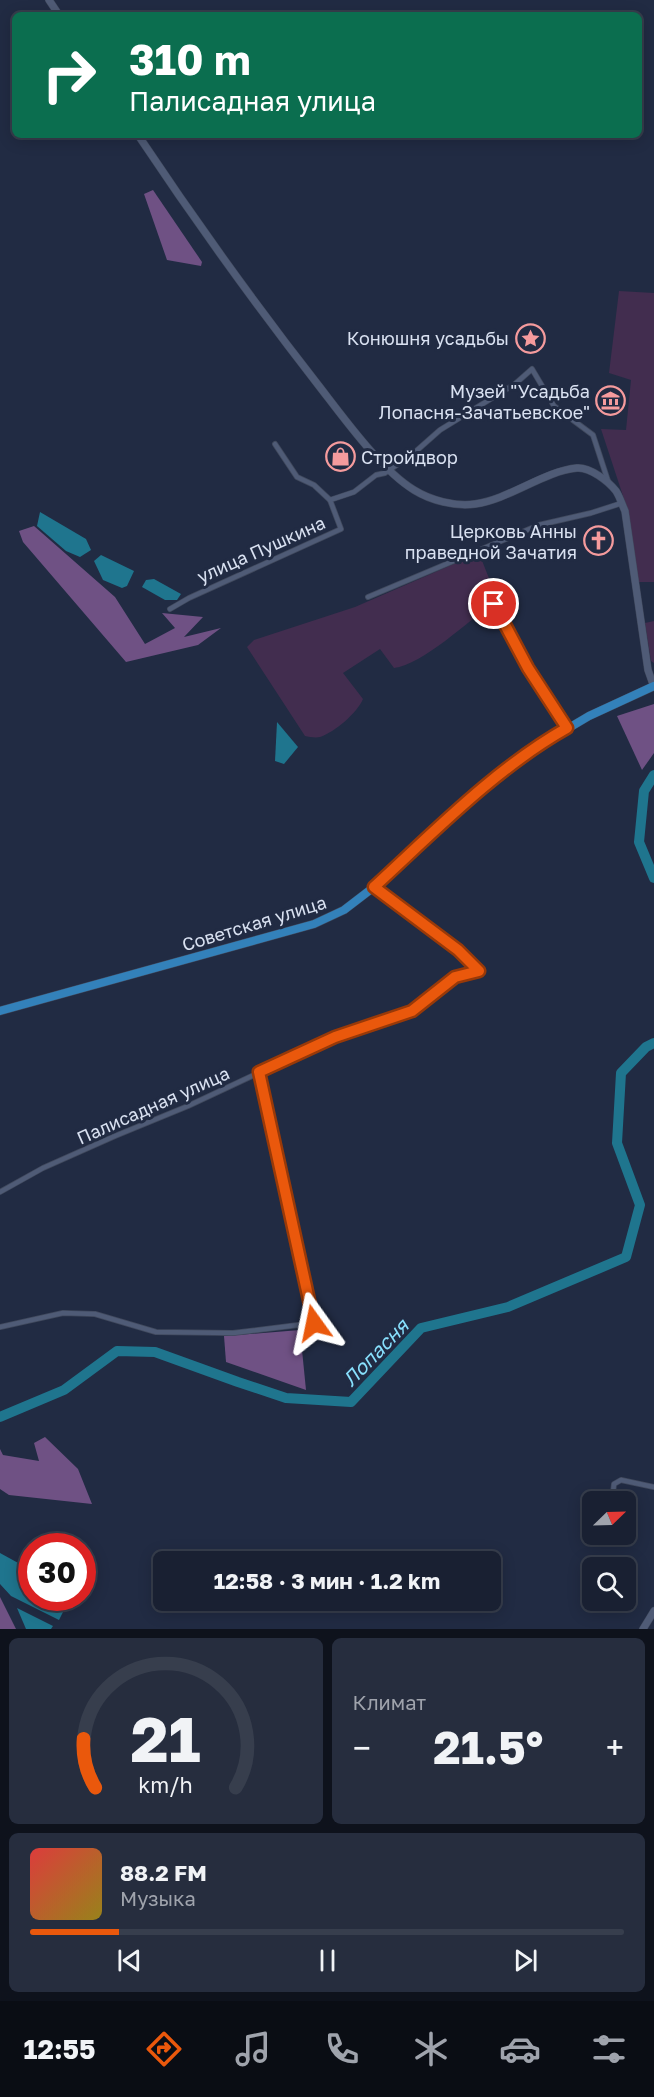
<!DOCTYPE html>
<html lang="ru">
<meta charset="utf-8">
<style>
body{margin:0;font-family:"Golos Text",sans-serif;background:#262d3e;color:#f1f3f6;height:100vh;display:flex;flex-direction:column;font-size:22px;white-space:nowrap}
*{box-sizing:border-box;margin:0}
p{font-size:20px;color:#9fa3ac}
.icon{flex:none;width:33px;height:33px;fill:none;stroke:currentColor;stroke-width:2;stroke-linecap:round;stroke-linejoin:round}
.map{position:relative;height:1629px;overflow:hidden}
.details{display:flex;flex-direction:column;gap:9px;padding:9px;background:#0e121c;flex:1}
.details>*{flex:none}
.banner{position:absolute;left:12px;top:12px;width:630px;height:126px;border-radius:9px;box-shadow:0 3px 15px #0003,0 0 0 2px #373e4d;background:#0b6e4f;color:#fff;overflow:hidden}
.needle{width:39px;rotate:67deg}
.fabs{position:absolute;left:582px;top:1491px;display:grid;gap:12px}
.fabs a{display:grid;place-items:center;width:54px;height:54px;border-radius:9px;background:#192032;box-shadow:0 3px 15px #0003,0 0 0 2px #373e4d;font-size:30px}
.speed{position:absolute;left:18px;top:1533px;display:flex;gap:12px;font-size:30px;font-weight:700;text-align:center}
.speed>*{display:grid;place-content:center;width:78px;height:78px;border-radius:50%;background:#192032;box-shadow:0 3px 15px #0003,0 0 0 2px #373e4d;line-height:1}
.speed .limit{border:9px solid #d22;background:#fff;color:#111}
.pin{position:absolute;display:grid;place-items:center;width:51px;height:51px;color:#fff;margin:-26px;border:3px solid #fff;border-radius:50%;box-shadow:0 2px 6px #0007}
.me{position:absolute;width:66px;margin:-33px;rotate:348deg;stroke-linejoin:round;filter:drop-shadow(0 0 4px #0008)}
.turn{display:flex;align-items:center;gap:21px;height:126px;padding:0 18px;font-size:27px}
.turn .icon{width:78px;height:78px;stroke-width:2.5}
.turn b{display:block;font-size:42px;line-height:51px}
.big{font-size:45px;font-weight:700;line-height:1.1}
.details .card{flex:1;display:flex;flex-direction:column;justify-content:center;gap:9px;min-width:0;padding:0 21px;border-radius:9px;background:#262d3e}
.details .dial{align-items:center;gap:0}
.dial svg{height:156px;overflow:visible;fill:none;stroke:#373e4d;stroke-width:7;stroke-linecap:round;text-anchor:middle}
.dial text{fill:#f1f3f6;stroke:none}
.song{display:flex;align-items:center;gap:18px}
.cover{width:72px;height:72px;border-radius:9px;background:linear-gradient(135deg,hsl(0 70% 55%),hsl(50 70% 35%))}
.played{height:6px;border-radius:3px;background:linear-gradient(90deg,#ea580c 15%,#373e4d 15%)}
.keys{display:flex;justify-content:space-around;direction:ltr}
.heat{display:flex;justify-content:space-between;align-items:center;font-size:33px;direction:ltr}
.details .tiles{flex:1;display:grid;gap:9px;grid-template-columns:1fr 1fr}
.card:last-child{grid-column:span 2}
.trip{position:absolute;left:153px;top:1551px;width:348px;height:60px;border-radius:9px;background:#192032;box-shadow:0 3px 15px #0003,0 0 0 2px #373e4d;font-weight:700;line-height:60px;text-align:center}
.dock{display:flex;height:96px;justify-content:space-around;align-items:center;background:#0a0d14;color:#9fa3ac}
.dock .icon{width:42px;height:42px}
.dock .on{color:#ea580c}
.dock b{font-size:27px;color:#f1f3f6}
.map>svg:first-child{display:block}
</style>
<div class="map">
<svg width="654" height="1629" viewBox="0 0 654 1629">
<rect width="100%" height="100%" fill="#212b43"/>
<g fill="#422d4f">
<polygon points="619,291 654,293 654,582 638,582 625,502 601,429 626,430 631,380 609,373"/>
<path d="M479,553L496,596L494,602C470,620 422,665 394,668L380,649L343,673L363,699C357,713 335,732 320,737C316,738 309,737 305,736L247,647L254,640L355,607Z"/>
<polygon points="654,621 654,663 651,661 645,623"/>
</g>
<g fill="#6f5184">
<polygon points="153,190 202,262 201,266 167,260 144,194"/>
<polygon points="34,526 115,597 145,644 175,628 162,613 203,617 184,637 221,628 198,645 126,662 23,542 19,531"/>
<polygon points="654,704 654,753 642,770 617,716"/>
<polygon points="300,1330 306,1390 226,1362 224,1336"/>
<polygon points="45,1437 78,1469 92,1504 9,1495 0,1489 0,1449 3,1455 39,1461 34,1443"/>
<polygon points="0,1597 16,1629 0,1629"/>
</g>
<g fill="#1f758e">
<polygon points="40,512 86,539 91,550 80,557 66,551 37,526"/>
<polygon points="101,555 134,571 127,586 122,588 103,580 94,561"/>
<polygon points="154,579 181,594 177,600 165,600 142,587 146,580"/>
<polygon points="277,722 298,747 284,764 275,761"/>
<polygon points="0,1553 31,1570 32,1598 70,1598 59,1620 11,1596 0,1584"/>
<polygon points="17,1608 53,1626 51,1629 26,1629"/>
</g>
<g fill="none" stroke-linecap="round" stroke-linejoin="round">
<g stroke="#1f758e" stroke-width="10">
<polyline points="654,775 644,791 639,842 654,878"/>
<polyline points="0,1417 64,1390 117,1351 155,1352 238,1382 286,1398 351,1402 421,1328 508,1307 626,1257 640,1205 617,1143 621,1073 646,1047 654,1043"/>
</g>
<defs>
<g id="street">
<polyline points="275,444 297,477 314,485 330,500"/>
<polyline points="368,597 539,525 591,513 622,503"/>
<polyline points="494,604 528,668 567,728"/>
<polyline points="170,609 189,598 341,529 330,500 354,492 376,475 385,473 414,453 440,430 515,384 532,369 554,406 593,435 608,481"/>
<polyline points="374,887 458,950 479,971"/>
<polyline points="0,1192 43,1168 115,1136 188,1106 335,1037 412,1011 455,977 479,971"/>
<polyline points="0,1327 63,1313 95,1314 156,1332 233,1333 314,1323 259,1072"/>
<polyline points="612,1502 614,1484 621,1480 654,1487"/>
</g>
<g id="secondary">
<polyline points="49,0 59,15"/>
<path d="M138,135C196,222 255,304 319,386C343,417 381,470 414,490C430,500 455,507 475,504C510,499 544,471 577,468C590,467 608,481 616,491C620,497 622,505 625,511L648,670L654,687"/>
<polyline points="643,1629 654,1611"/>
</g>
<polyline id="primary" points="0,1011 314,924 344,910 374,887 502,772 530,751 589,716 654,686"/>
</defs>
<use href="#street" stroke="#40495d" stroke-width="6"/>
<use href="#secondary" stroke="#40495d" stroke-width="8"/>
<use href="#primary" stroke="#40495d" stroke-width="9"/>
<use href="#street" stroke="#4f5b76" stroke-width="4.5"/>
<use href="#secondary" stroke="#4f5b76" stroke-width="7"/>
<use href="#primary" stroke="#3381ba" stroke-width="8"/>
</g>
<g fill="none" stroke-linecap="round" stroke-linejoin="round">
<defs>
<path id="route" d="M314,1323L259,1072L335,1037L412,1011L455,977L479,971L458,950L374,887C434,832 496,768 567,728L528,668L494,604"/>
</defs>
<use href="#route" stroke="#983908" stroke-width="15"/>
<use href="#route" stroke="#ea580c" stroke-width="10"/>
</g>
<defs>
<symbol id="sight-ring" viewBox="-11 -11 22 22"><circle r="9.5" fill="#212b43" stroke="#f59b9d" stroke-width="1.5"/><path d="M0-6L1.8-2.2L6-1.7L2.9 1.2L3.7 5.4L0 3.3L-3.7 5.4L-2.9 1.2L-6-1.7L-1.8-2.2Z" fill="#f59b9d"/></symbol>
<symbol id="museum-ring" viewBox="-11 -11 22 22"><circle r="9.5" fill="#212b43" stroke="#f59b9d" stroke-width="1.5"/><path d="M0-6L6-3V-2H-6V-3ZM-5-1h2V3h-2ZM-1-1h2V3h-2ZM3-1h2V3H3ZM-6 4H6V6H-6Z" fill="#f59b9d"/></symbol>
<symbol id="shop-ring" viewBox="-11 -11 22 22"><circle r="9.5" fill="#212b43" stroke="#f59b9d" stroke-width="1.5"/><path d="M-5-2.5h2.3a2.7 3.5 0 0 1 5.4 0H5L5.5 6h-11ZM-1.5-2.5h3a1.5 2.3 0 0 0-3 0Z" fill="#f59b9d"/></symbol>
<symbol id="church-ring" viewBox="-11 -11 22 22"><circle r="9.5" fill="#212b43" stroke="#f59b9d" stroke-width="1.5"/><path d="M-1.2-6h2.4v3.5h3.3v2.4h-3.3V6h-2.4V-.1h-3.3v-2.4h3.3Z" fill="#f59b9d"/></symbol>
</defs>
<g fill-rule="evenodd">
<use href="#sight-ring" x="514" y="322" width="33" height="33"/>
<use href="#museum-ring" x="594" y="384" width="33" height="33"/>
<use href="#shop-ring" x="324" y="440" width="33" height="33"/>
<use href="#church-ring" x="582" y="524" width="33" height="33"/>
</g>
<g text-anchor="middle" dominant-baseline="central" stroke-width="6" stroke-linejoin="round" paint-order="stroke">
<g font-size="18" fill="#d9e1f1" stroke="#212b43" text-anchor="end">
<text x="509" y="338">Конюшня усадьбы</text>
<text x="590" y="391">Музей "Усадьба<tspan x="590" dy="21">Лопасня-Зачатьевское"</tspan></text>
<text x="361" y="457" text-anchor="start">Стройдвор</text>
<text x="577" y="531">Церковь Анны<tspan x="577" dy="21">праведной Зачатия</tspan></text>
</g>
<g font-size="18" fill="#d9e1f1" stroke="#212b43">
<text transform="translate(261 549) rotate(-24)">улица Пушкина</text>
<text transform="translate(254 923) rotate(-17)">Советская улица</text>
<text transform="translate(153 1105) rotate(-24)">Палисадная улица</text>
</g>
<g font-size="20" font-style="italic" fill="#88e0fd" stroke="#212b43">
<text transform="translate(375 1352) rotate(-46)">Лопасня</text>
</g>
</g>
</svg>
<div class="fabs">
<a><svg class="needle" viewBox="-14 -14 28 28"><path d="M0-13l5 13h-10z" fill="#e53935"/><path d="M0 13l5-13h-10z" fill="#9fa3ac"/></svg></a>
<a><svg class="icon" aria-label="search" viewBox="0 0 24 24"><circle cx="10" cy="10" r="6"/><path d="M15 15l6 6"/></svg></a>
</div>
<div class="speed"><div class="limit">30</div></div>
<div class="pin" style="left:494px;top:604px;background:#d93025"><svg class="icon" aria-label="arrive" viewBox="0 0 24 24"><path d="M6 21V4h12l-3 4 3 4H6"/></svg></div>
<svg class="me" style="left:314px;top:1323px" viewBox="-20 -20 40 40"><path d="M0-17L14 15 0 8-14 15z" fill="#ea580c" stroke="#fff" stroke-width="4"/></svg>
<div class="trip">12:58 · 3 мин · 1.2 km</div>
<div class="banner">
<div class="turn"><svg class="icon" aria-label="right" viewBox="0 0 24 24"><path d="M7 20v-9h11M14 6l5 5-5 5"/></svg><div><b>310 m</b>Палисадная улица</div></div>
</div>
</div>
<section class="details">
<div class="tiles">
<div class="card dial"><svg viewBox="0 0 100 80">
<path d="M14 69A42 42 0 1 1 86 69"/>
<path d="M14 69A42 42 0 0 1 8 44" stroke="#ea580c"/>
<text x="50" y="56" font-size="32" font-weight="700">21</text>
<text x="50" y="72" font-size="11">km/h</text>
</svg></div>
<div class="card"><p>Климат</p>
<div class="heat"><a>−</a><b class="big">21.5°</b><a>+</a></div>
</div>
<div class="card">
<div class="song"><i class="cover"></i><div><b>88.2 FM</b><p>Музыка</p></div></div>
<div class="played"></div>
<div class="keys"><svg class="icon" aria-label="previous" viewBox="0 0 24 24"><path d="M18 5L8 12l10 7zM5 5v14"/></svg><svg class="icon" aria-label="pause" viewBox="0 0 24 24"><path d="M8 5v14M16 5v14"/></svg><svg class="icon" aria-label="next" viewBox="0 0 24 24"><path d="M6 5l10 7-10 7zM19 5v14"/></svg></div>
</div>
</div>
</section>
<nav class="dock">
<b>12:55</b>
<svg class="icon on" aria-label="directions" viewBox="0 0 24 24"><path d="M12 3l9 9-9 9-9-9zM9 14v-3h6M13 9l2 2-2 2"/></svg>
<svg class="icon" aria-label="music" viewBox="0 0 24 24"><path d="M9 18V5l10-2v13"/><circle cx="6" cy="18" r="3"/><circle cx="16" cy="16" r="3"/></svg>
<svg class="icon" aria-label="phone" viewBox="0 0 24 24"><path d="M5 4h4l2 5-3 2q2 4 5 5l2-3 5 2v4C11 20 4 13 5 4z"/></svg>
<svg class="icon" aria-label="climate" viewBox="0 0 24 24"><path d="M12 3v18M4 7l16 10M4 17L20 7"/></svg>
<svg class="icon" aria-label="car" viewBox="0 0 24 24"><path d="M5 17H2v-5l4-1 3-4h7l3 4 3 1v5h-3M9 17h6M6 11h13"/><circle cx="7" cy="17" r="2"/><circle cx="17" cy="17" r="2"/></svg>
<svg class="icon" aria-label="filters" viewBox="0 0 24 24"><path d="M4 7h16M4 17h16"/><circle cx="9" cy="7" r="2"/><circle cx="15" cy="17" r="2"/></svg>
</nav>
